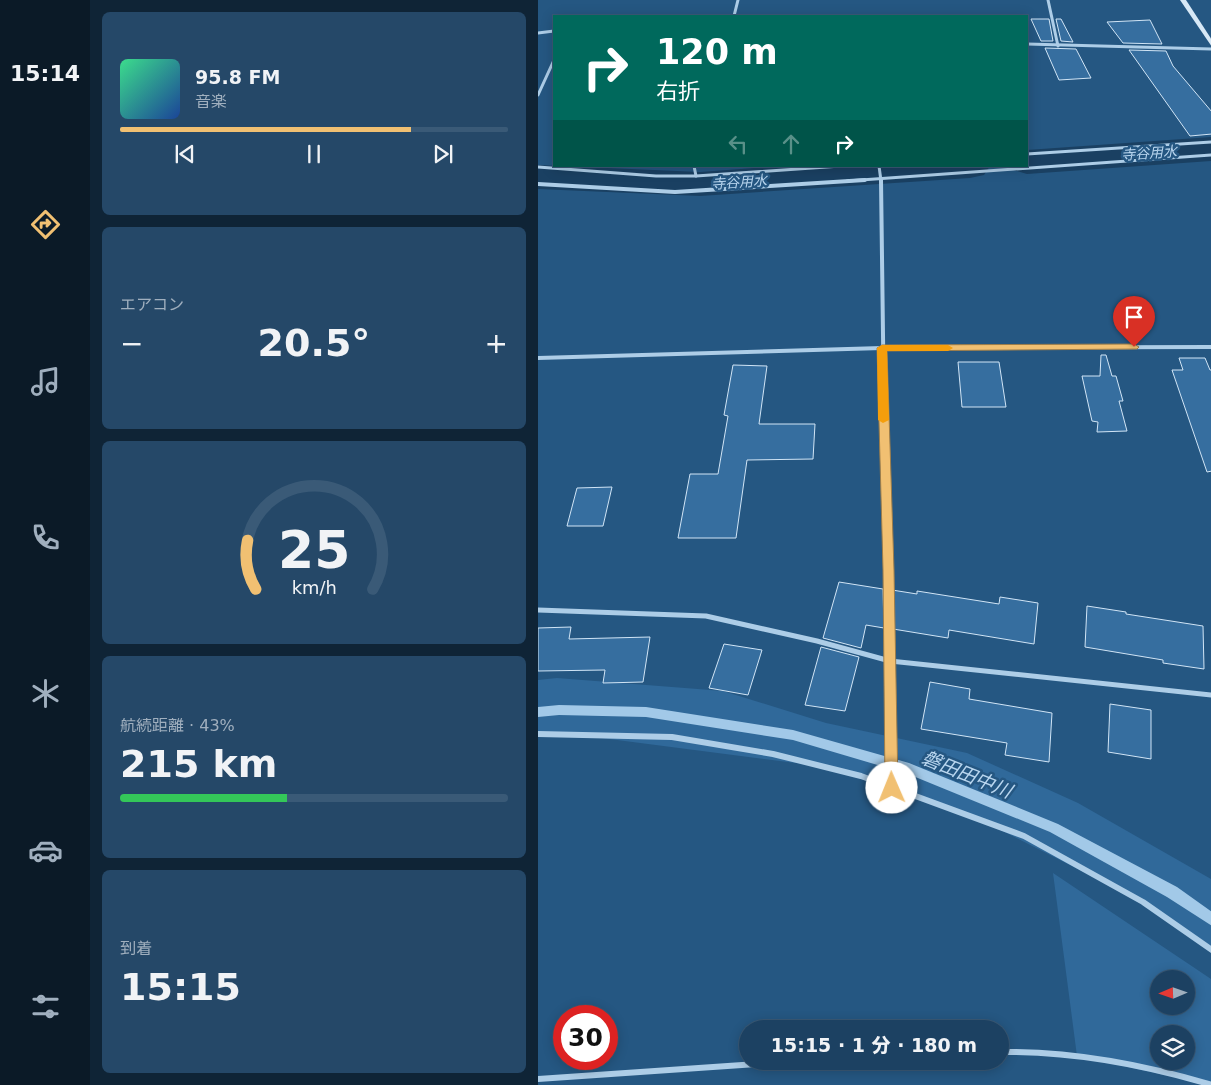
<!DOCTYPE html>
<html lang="ja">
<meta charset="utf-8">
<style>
body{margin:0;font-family:"DejaVu Sans","Noto Sans JP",sans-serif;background:#254868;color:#f1f3f6;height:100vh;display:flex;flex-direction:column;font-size:19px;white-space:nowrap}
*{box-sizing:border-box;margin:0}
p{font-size:16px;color:#a0afbe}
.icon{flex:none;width:28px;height:28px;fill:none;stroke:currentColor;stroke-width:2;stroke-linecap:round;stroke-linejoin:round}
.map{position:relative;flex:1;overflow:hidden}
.side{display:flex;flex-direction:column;gap:12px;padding:12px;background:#0f2436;width:448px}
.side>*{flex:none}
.guide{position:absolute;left:15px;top:15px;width:475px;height:152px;border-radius:0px;box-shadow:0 2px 12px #0003,0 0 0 1px #3a5a77;background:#00695c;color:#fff;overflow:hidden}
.needle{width:32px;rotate:268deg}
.controls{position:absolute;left:612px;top:970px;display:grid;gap:10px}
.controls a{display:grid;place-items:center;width:45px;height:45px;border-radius:50%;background:#1c4162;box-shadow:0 2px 12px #0003,0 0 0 1px #3a5a77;font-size:25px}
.speed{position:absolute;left:15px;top:1005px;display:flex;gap:10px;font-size:25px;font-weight:700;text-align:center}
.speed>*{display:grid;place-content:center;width:65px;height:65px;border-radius:50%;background:#1c4162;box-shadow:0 2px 12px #0003,0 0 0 1px #3a5a77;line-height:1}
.speed .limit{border:8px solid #d22;background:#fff;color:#111}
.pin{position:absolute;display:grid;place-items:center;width:42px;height:42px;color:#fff;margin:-51px -21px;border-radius:50% 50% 50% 0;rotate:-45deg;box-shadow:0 0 5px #0007}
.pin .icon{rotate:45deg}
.me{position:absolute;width:55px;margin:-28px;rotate:359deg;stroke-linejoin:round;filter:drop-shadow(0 0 4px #0008)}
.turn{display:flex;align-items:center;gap:18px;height:105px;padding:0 20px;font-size:22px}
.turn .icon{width:65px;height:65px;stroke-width:2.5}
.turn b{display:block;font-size:35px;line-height:42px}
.lanes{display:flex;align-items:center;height:48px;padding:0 20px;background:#0003;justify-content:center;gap:25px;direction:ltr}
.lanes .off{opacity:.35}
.big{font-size:38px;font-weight:800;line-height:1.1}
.side .tile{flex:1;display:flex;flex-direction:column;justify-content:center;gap:8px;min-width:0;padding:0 18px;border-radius:8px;background:#254868}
.side .dial{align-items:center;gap:0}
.dial svg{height:130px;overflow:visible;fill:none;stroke:#3a5a77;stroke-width:7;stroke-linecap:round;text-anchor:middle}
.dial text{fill:#f1f3f6;stroke:none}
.song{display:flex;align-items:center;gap:15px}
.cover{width:60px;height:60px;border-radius:8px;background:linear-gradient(135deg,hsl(150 70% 55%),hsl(220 70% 35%))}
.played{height:5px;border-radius:2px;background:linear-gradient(90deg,#f1c072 75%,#3a5a77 75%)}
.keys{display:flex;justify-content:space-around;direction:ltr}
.heat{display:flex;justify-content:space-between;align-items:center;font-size:28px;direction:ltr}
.charge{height:8px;border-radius:4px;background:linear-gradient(90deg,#34c759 43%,#3a5a77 0)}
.trip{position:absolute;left:201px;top:1020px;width:270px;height:50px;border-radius:25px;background:#1c4162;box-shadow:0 2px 12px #0003,0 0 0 1px #3a5a77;font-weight:800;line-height:50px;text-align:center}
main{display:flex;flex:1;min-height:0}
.tabs{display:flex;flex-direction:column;width:90px;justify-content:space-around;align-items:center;background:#0b1a27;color:#a0afbe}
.tabs .icon{width:35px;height:35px}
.tabs .on{color:#f1c072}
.tabs b{font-size:22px;color:#f1f3f6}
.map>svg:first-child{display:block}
</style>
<main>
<nav class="tabs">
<b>15:14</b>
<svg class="icon on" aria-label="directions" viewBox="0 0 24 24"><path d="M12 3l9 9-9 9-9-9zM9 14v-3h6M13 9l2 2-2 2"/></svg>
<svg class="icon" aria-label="music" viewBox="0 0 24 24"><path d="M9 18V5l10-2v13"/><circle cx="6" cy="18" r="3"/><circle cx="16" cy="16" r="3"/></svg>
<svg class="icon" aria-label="phone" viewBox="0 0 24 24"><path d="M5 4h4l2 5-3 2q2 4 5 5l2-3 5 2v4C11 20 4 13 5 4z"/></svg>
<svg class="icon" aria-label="climate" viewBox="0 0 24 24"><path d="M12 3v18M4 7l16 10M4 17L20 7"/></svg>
<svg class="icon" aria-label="car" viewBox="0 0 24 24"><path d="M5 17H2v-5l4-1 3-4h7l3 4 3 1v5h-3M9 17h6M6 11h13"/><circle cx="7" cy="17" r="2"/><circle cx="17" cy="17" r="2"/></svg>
<svg class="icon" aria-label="filters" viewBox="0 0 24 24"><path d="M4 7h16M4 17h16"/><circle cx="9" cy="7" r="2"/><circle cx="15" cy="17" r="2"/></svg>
</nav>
<section class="side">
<div class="tile">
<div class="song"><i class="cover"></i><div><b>95.8 FM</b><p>音楽</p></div></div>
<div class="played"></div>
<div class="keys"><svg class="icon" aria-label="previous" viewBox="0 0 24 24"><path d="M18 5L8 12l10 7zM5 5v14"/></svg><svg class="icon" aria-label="pause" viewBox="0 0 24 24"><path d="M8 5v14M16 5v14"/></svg><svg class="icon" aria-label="next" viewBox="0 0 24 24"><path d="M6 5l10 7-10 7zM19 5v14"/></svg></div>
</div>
<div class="tile"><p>エアコン</p>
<div class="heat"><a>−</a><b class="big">20.5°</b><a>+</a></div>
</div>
<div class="tile dial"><svg viewBox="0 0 100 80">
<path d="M14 69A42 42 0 1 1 86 69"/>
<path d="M14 69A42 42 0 0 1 9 39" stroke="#f1c072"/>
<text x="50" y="56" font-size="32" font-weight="700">25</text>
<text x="50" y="72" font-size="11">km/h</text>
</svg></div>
<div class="tile"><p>航続距離 · 43%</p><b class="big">215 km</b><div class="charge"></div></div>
<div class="tile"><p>到着</p><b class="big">15:15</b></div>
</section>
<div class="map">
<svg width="674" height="1085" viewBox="0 0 674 1085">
<rect width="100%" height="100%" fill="#255782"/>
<g fill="#30699a" fill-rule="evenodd">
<polygon points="19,678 185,691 288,723 429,753 540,803 673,879 673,950 605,902 449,823 289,767 25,733 0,735 0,680"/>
<path d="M515,873L673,979V1085L539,1056ZM621,979H649V1006H621ZM621,1034H649V1061H621Z"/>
</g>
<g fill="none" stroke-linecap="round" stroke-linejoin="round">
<polygon fill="#a2c9e8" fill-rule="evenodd" points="21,705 108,707 255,730 371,763 520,824 639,887 674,912 674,926 629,897 512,832 370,774 255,740 108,717 21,715 0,717 0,707"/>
<g fill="#1a4062" fill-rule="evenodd">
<polygon points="674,137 674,161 489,174 475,170 472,166 489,166 489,150"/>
<polygon points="0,165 162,172 245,166 452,166 446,175 432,178 162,196 0,189"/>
</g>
</g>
<g fill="#366e9f" stroke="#d1e5f6">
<polygon points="493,19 511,19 515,41 503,41"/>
<polygon points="518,19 523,19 535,42 523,41"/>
<polygon points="612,20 624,44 585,43 569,22"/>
<polygon points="507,48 538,49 553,78 521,80"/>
<polygon points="591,50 628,51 635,66 674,112 674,134 652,136"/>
<polygon points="563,355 568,355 574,376 578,376 585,401 581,401 589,431 559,432 560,422 554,421 544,376 562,376"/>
<polygon points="641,358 667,358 672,370 674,370 674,471 669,472 634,370 645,370"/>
<polygon points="420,362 461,362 468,407 424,407"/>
<polygon points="195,365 229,366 221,424 277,424 275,459 209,460 198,538 140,538 152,474 180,474 190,416 186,415"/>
<polygon points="74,487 65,526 29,526 39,488"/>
<polygon points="301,582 345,589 346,628 328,625 323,648 285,638"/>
<polygon points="354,590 379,594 379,591 461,604 462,597 500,603 496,644 411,630 410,638 355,629"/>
<polygon points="549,606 588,612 588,614 665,626 666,669 625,663 625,660 547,647"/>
<polygon points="33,627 31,639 112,637 105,682 65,683 67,670 0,671 0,628"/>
<polygon points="186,644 224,650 210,695 171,688"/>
<polygon points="283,647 321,657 307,711 267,705"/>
<polygon points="392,682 432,689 431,699 514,713 511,762 467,755 469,743 383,729"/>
<polygon points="572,704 613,710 613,759 570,752"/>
</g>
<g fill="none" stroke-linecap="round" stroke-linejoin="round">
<g stroke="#adcde7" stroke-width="3">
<polyline points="510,0 520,46"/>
<polyline points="196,16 200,0"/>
<polyline points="0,33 16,31"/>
<polyline points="489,44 674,49"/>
<polyline points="0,95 16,60"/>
<polyline points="489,154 674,142"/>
<polyline points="156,166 158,176"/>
<polyline points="341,166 343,181"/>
<polyline points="0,167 118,176 158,176 303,166"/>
<polyline points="309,181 674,155"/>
</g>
<g stroke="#adcde7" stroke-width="4">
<polyline points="343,180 346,412"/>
<polyline points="0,184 137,192 327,180"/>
<polyline points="0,358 344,348 674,347"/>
</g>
<g stroke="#adcde7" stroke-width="5">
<polyline points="346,411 352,708"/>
<polyline points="0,610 168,616 279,641 352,661 674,695"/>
</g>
<g stroke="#adcde7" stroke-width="6">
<polyline points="352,706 354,788"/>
<polyline points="0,734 134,737 235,754 323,776 486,836 605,902 674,950"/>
<path d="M462,1052C535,1051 604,1064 674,1085"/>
<polyline points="0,1079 264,1061"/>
</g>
<polygon fill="#d7e8f6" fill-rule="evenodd" points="642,0 648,0 674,40 674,47"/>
</g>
<polygon fill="#f1c072" stroke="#9d7d4a" points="596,344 601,347 599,349 349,351 356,570 360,788 358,792 354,794 349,792 347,788 345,570 339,348 344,345"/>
<polygon fill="#f59e0b" points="344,345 410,345 415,348 410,351 349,351 351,420 345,423 340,420 339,348"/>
<g text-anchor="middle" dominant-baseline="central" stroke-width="5" stroke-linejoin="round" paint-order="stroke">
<g font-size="14" font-style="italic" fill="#b9d6ef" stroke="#255782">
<text transform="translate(611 153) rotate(-4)">寺谷用水</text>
<text transform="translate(201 182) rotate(-4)">寺谷用水</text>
</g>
<g font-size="19" font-style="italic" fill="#b9d6ef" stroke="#255782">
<text transform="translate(429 774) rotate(22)">磐田田中川</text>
</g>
</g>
</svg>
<div class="controls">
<a><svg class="needle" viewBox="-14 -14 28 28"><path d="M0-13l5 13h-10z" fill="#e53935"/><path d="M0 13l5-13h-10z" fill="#a0afbe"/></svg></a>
<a><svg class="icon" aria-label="layers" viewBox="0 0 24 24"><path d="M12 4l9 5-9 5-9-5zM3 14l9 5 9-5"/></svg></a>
</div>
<div class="speed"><div class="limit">30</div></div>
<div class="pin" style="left:596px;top:347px;background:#d93025"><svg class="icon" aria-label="arrive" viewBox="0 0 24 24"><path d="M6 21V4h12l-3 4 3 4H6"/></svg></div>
<svg class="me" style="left:354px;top:788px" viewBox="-20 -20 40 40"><circle r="19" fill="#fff"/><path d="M0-13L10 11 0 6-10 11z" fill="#f1c072"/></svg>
<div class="trip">15:15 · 1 分 · 180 m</div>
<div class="guide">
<div class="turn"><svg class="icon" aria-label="right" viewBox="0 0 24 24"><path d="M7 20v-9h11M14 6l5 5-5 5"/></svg><div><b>120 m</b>右折</div></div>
<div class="lanes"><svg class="icon off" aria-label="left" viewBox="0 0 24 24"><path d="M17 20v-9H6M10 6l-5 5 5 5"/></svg><svg class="icon off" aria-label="ahead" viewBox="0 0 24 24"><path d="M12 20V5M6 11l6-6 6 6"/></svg><svg class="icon" aria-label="right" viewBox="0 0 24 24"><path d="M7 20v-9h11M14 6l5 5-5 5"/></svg></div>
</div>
</div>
</main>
